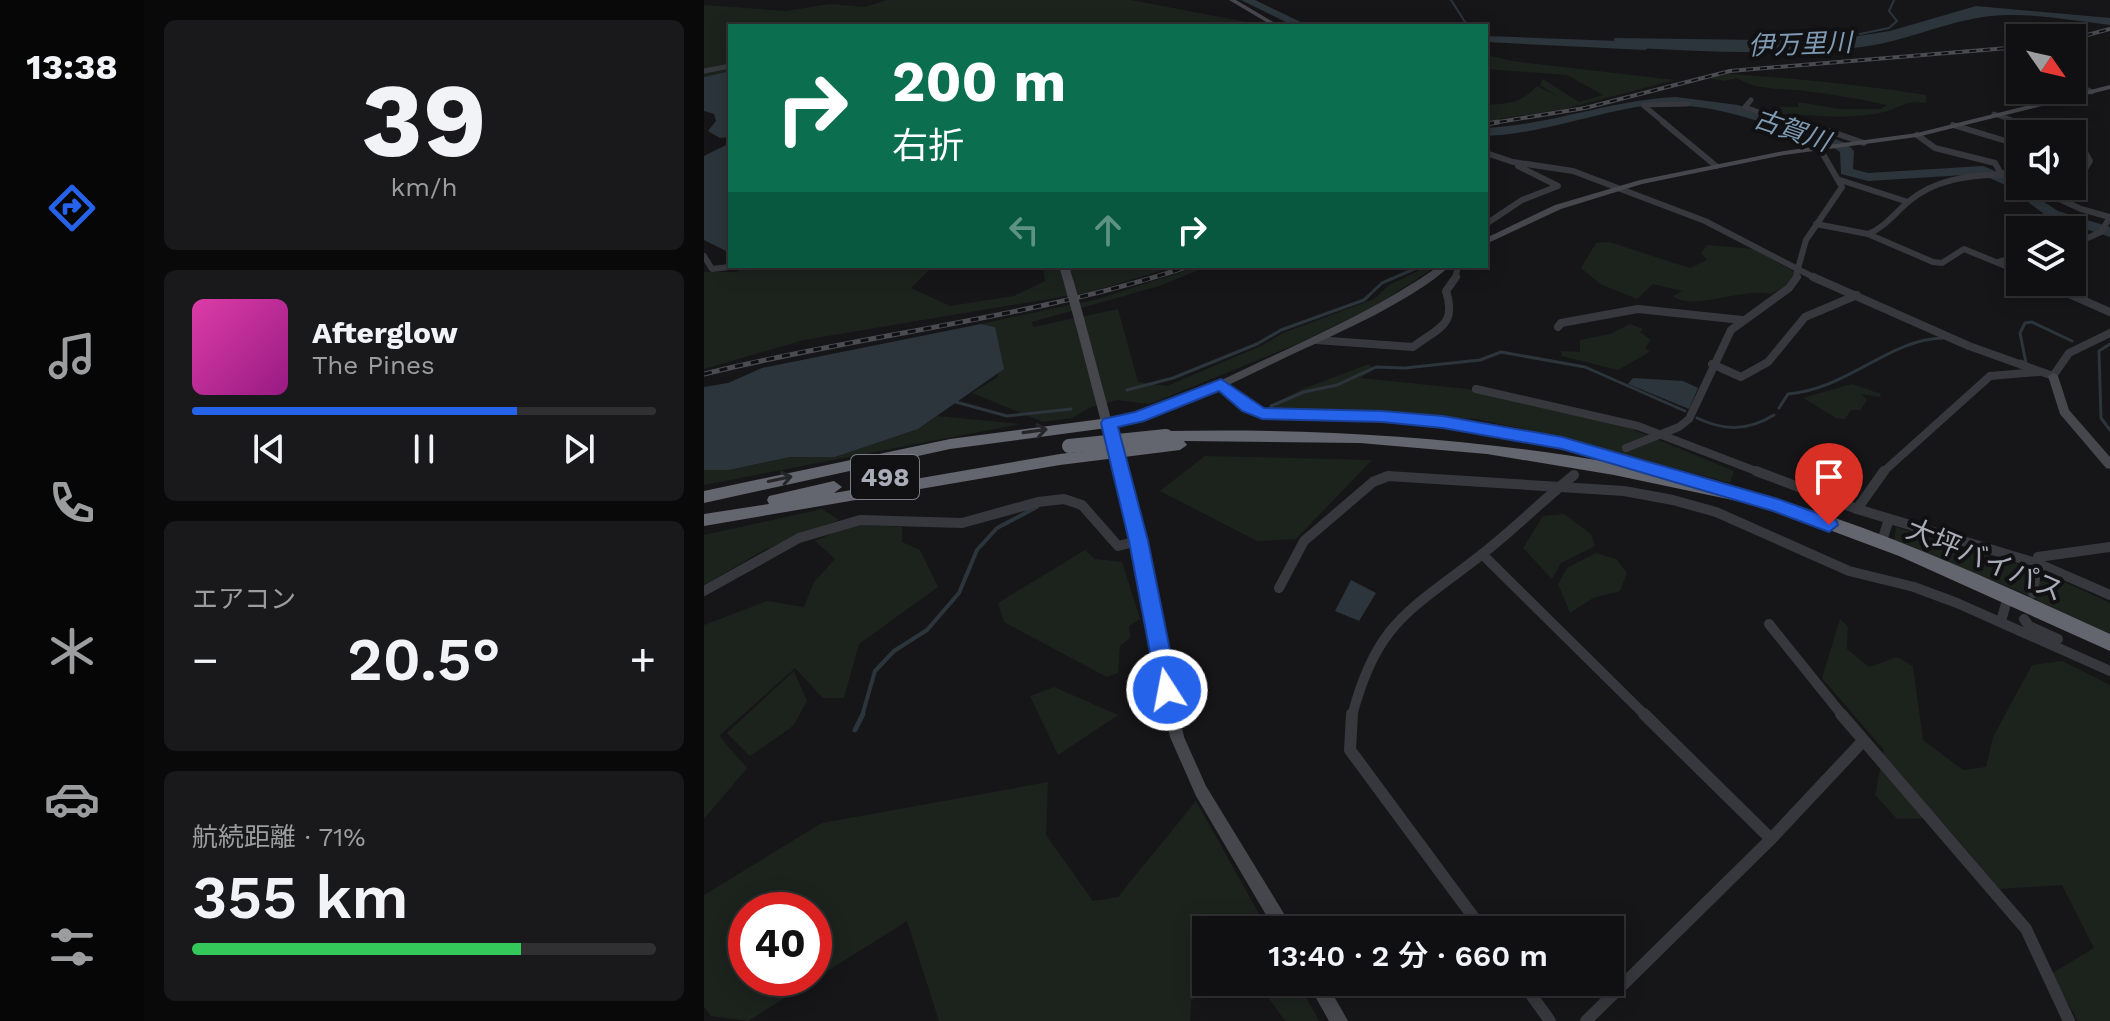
<!DOCTYPE html>
<html lang="ja">
<meta charset="utf-8">
<style>
body{margin:0;font-family:"Work Sans","Noto Sans JP",sans-serif;background:#19191b;color:#f1f3f6;height:100vh;display:flex;flex-direction:column;font-size:30px;white-space:nowrap}
*{box-sizing:border-box;margin:0}
p{font-size:26px;color:#9c9d9f}
.icon{flex:none;width:44px;height:44px;fill:none;stroke:currentColor;stroke-width:2;stroke-linecap:round;stroke-linejoin:round}
.map{position:relative;flex:1;overflow:hidden}
.sheet{display:flex;flex-direction:column;gap:20px;padding:20px;background:#09090a;width:560px}
.sheet>*{flex:none}
.top-card{position:absolute;left:24px;top:24px;width:760px;height:244px;border-radius:0px;box-shadow:0 4px 20px #0003,0 0 0 2px #303032;background:#0b6e4f;color:#fff;overflow:hidden}
.needle{width:52px;rotate:124deg}
.buttons{position:absolute;left:1302px;top:24px;display:grid;gap:16px}
.buttons a{display:grid;place-items:center;width:80px;height:80px;border-radius:0px;background:#101012;box-shadow:0 4px 20px #0003,0 0 0 2px #303032;font-size:40px}
.speed{position:absolute;left:24px;top:892px;display:flex;gap:16px;font-size:40px;font-weight:700;text-align:center}
.speed>*{display:grid;place-content:center;width:104px;height:104px;border-radius:50%;background:#101012;box-shadow:0 4px 20px #0003,0 0 0 2px #303032;line-height:1}
.speed .limit{border:12px solid #d22;background:#fff;color:#111}
.pin{position:absolute;display:grid;place-items:center;width:68px;height:68px;color:#fff;margin:-82px -34px;border-radius:50% 50% 50% 0;rotate:-45deg;box-shadow:0 0 8px #0007}
.pin .icon{rotate:45deg}
.me{position:absolute;width:88px;margin:-44px;rotate:349deg;stroke-linejoin:round;filter:drop-shadow(0 0 6px #0008)}
.turn{display:flex;align-items:center;gap:28px;height:168px;padding:0 32px;font-size:36px}
.turn .icon{width:104px;height:104px;stroke-width:2.5}
.turn b{display:block;font-size:56px;line-height:68px}
.lanes{display:flex;align-items:center;height:76px;padding:0 32px;background:#0003;justify-content:center;gap:40px;direction:ltr}
.lanes .off{opacity:.35}
.big{font-size:60px;font-weight:600;line-height:1.1}
.sheet .widget{flex:1;display:flex;flex-direction:column;justify-content:center;gap:12px;min-width:0;padding:0 28px;border-radius:12px;background:#19191b}
.sheet .dial{align-items:center;gap:0}
.dial b{font-size:104px;line-height:1}
.song{display:flex;align-items:center;gap:24px}
.cover{width:96px;height:96px;border-radius:12px;background:linear-gradient(135deg,hsl(320 70% 55%),hsl(310 70% 35%))}
.played{height:8px;border-radius:4px;background:linear-gradient(90deg,#2563eb 70%,#303032 70%)}
.keys{display:flex;justify-content:space-around;direction:ltr}
.heat{display:flex;justify-content:space-between;align-items:center;font-size:44px;direction:ltr}
.charge{height:12px;border-radius:6px;background:linear-gradient(90deg,#34c759 71%,#303032 0)}
.trip{position:absolute;left:488px;top:916px;width:432px;height:80px;border-radius:0px;background:#101012;box-shadow:0 4px 20px #0003,0 0 0 2px #303032;font-weight:600;line-height:80px;text-align:center}
main{display:flex;flex:1;min-height:0}
.tabs{display:flex;flex-direction:column;width:144px;justify-content:space-around;align-items:center;background:#060607;color:#9c9d9f}
.tabs .icon{width:56px;height:56px}
.tabs .selected{color:#2563eb}
.tabs b{font-size:36px;color:#f1f3f6}
.map>svg:first-child{display:block}
</style>
<main>
<nav class="tabs">
<b>13:38</b>
<svg class="icon selected" aria-label="directions" viewBox="0 0 24 24"><path d="M12 3l9 9-9 9-9-9zM9 14v-3h6M13 9l2 2-2 2"/></svg>
<svg class="icon" aria-label="music" viewBox="0 0 24 24"><path d="M9 18V5l10-2v13"/><circle cx="6" cy="18" r="3"/><circle cx="16" cy="16" r="3"/></svg>
<svg class="icon" aria-label="phone" viewBox="0 0 24 24"><path d="M5 4h4l2 5-3 2q2 4 5 5l2-3 5 2v4C11 20 4 13 5 4z"/></svg>
<svg class="icon" aria-label="climate" viewBox="0 0 24 24"><path d="M12 3v18M4 7l16 10M4 17L20 7"/></svg>
<svg class="icon" aria-label="car" viewBox="0 0 24 24"><path d="M5 17H2v-5l4-1 3-4h7l3 4 3 1v5h-3M9 17h6M6 11h13"/><circle cx="7" cy="17" r="2"/><circle cx="17" cy="17" r="2"/></svg>
<svg class="icon" aria-label="filters" viewBox="0 0 24 24"><path d="M4 7h16M4 17h16"/><circle cx="9" cy="7" r="2"/><circle cx="15" cy="17" r="2"/></svg>
</nav>
<section class="sheet">
<div class="widget dial"><b>39</b><p>km/h</p></div>
<div class="widget">
<div class="song"><i class="cover"></i><div><b>Afterglow</b><p>The Pines</p></div></div>
<div class="played"></div>
<div class="keys"><svg class="icon" aria-label="previous" viewBox="0 0 24 24"><path d="M18 5L8 12l10 7zM5 5v14"/></svg><svg class="icon" aria-label="pause" viewBox="0 0 24 24"><path d="M8 5v14M16 5v14"/></svg><svg class="icon" aria-label="next" viewBox="0 0 24 24"><path d="M6 5l10 7-10 7zM19 5v14"/></svg></div>
</div>
<div class="widget"><p>エアコン</p>
<div class="heat"><a>−</a><b class="big">20.5°</b><a>+</a></div>
</div>
<div class="widget"><p>航続距離 · 71%</p><b class="big">355 km</b><div class="charge"></div></div>
</section>
<div class="map">
<svg width="1406" height="1021" viewBox="0 0 1406 1021">
<rect width="100%" height="100%" fill="#161618"/>
<g fill="#1c231d" fill-rule="evenodd">
<polygon points="183,0 427,0 563,26 26,26 26,71 0,77 0,5 83,11 125,4 161,7"/>
<path d="M782,55L808,61L971,80L860,109L782,121V105C809,104 819,101 833,86L854,96L836,85L839,79L875,102L899,95L863,75L782,69Z"/>
<path d="M1025,74C1089,78 1157,85 1222,95V103C1201,100 1199,107 1180,112C1148,120 1111,115 1079,114L1075,107H1094V102L1136,109H1177L1183,105C1157,99 1126,94 1101,91C1078,88 1053,91 1033,78L1020,81L1005,78Z"/>
<path d="M905,242L986,268L1003,260L997,253L1003,245L1050,249L1090,272L1084,284L1067,294C1039,287 989,312 969,296L978,291L949,284L933,299L896,284L877,268L892,243Z"/>
<polygon points="44,266 229,266 207,288 246,306 310,296 341,281 339,266 473,266 386,292 100,340 0,369 0,272 32,272"/>
<polygon points="496,266 505,266 455,286 328,322 329,327 414,309 434,382 463,386 557,346 579,333 670,299 685,285 724,266 733,266 671,306 593,344 446,404 413,400 385,408 368,418 339,422 268,393 294,377 291,327 277,324 394,299"/>
<polygon points="926,324 939,329 936,332 947,340 941,348 946,352 914,370 858,356 857,351 876,352 876,340 906,334"/>
<polygon points="665,364 671,369 656,378 764,389 913,423 1030,471 1026,483 860,438 772,419 563,408 596,390"/>
<polygon points="1148,384 1177,394 1176,397 1158,394 1163,401 1156,410 1147,410 1141,419 1132,418 1099,398"/>
<polygon points="233,416 316,424 0,485 0,470 25,470 86,457 131,457 214,429"/>
<polygon points="501,456 668,460 592,539 553,541 456,491"/>
<polygon points="118,509 135,520 60,550 0,585 0,535"/>
<polygon points="860,514 887,534 891,546 857,563 848,579 819,548 839,516"/>
<polygon points="150,524 198,527 198,542 216,550 234,587 155,644 140,698 119,698 91,668 15,736 43,768 0,819 0,625 63,601 100,607 110,582 131,559 111,541"/>
<polygon points="1192,527 1315,565 1328,582 1354,579 1406,603 1406,635 1310,589 1190,541"/>
<polygon points="381,550 391,559 418,562 436,619 425,626 426,638 416,646 414,673 403,677 300,622 294,603"/>
<polygon points="892,553 912,559 923,573 916,591 889,598 866,613 854,584 863,568"/>
<polygon points="1136,619 1144,627 1143,649 1165,667 1193,657 1209,666 1219,740 1259,770 1282,767 1289,737 1328,665 1358,661 1406,685 1406,1021 1374,1021 1347,974 1390,948 1358,885 1296,889 1235,818 1193,819 1171,795 1180,750 1118,678"/>
<polygon points="90,671 103,701 89,726 46,756 23,733"/>
<polygon points="350,687 414,715 354,755 326,696"/>
<path d="M344,782L342,835L389,901L414,897L492,801L564,930H502V982H506L487,1001L486,1021H235L203,921L44,1021L7,1016L0,1007V895L118,823ZM42,910H110V978H42Z"/>
<polygon points="553,982 594,982 615,1021 581,1021"/>
</g>
<g fill="#2c353c">
<path d="M1272,6L1406,18V25C1365,20 1320,11 1279,17C1234,24 1195,44 1149,48C1071,56 990,51 911,47L910,38L1122,41L1186,31Z"/>
<polygon points="26,71 26,137 16,138 4,131 12,121 10,114 0,111 0,77"/>
<polygon points="26,143 26,253 0,240 0,156"/>
<polygon points="277,324 291,327 300,369 214,429 131,457 86,457 25,470 0,470 0,387 24,383 58,368"/>
<polygon points="929,378 979,381 994,388 985,409 924,384"/>
<polygon points="647,580 672,593 655,621 631,611"/>
</g>
<g fill="none" stroke-linecap="round" stroke-linejoin="round">
<g stroke="#2c353c" stroke-width="2">
<polyline points="747,0 761,22 770,26"/>
<polyline points="1156,34 1185,28 1193,21 1185,11 1190,0"/>
<polyline points="1138,36 1148,35"/>
</g>
<g stroke="#2c353c" stroke-width="3">
<polyline points="1406,344 1395,351 1397,418 1406,430"/>
<polyline points="1317,361 1322,363 1316,333 1321,323 1328,322 1368,341"/>
<polyline points="423,390 469,378 553,344 577,330 660,300 678,283 717,266"/>
<polyline points="252,402 303,416 367,409"/>
<polyline points="567,406 600,392 633,385 672,367 701,368 776,360 797,352 881,367 981,411"/>
<path d="M1075,408L1084,394C1144,389 1185,339 1239,338"/>
<path d="M993,418C1020,431 1044,431 1070,415"/>
</g>
<polyline stroke="#2c353c" stroke-width="4" points="158,716 171,671 190,651 223,630 255,593 273,550 293,528 333,507"/>
<polyline stroke="#2c353c" stroke-width="5" points="151,730 159,714"/>
<g fill="#2c353c" fill-rule="evenodd">
<polygon points="537,0 551,0 605,26 590,26"/>
<polygon points="782,36 941,42 947,46 941,50 782,42"/>
<path d="M972,97L1034,105L1142,143L1150,151L1149,169L1164,173L1279,166L1311,179L1316,186L1354,211L1406,227V237L1344,217L1301,185L1277,174L1164,181L1137,174L1136,152L1132,149C1068,126 1002,96 932,107C882,116 833,134 782,136V128C846,125 907,100 972,97Z"/>
</g>
<g stroke="#37383d" stroke-width="5">
<polyline points="0,71 26,66"/>
<polyline points="1368,82 1388,92"/>
<polyline points="1047,100 1041,107 1088,124"/>
<polyline points="1290,114 1320,124"/>
<polyline points="962,124 939,105 983,104"/>
</g>
<g stroke="#37383d" stroke-width="6">
<polyline points="959,122 1012,166"/>
<polyline points="1078,122 1125,131 1160,143"/>
<polyline points="1314,122 1349,134"/>
<polyline points="1249,125 1302,141 1316,156"/>
<polyline points="1213,135 1231,148 1291,163 1296,172 1316,181"/>
<polyline points="782,153 809,162 869,171 1001,221 1113,279"/>
<polyline points="1136,180 1204,202"/>
<polyline points="1327,186 1377,209 1406,217"/>
<polyline points="1353,198 1368,190 1386,161 1382,154 1368,148"/>
<polyline points="782,224 818,200 854,186 814,166"/>
<polyline points="1112,224 1164,234 1229,262 1238,263 1260,249 1316,272"/>
<path d="M1164,234C1181,227 1190,214 1204,202C1229,180 1267,174 1300,175"/>
<polyline points="1368,245 1397,232 1406,217"/>
<polyline points="0,256 8,269 34,266"/>
<polyline points="1294,262 1316,255"/>
<polyline points="751,279 754,266"/>
<polyline points="1091,279 1102,240 1138,187 1116,149"/>
</g>
<g stroke="#37383d" stroke-width="8">
<polyline points="1109,277 1265,346 1349,376 1365,353 1406,333"/>
<polyline points="1338,282 1406,312"/>
<polyline points="854,327 857,323 934,309 1038,320"/>
<path d="M612,340L709,347C735,327 753,326 742,291L752,277"/>
<polyline points="1008,364 1037,377 1064,362 1101,317 1153,295"/>
<polyline points="772,389 934,426 1057,473"/>
<polyline points="922,448 975,427 985,419 1027,330 1085,288 1093,277"/>
<polyline points="1178,473 1286,376 1334,372"/>
</g>
<g stroke="#37383d" stroke-width="10">
<polyline points="1052,471 1153,509 1335,564 1406,595"/>
<polyline points="1153,509 1180,471"/>
<polyline points="1177,544 1185,519"/>
<polyline points="778,554 942,716"/>
<polyline points="575,588 600,541 669,482 684,476 920,491 969,500 1012,512 1145,571 1210,587 1253,603 1406,671"/>
<polyline points="0,591 95,538 156,520 258,523 334,502 360,499 378,505 414,546 434,541"/>
<polyline points="1329,593 1334,557 1406,547"/>
<polyline points="1320,619 1325,626 1354,639"/>
<polyline points="1297,621 1304,597"/>
<polyline points="1065,624 1139,716"/>
<path d="M648,716C673,621 706,611 777,555C809,530 838,501 870,475"/>
</g>
<g stroke="#37383d" stroke-width="12">
<polyline points="648,714 646,750 779,930"/>
<polyline points="1137,714 1322,929 1365,1021"/>
<polyline points="1067,839 1159,741"/>
<polyline points="818,982 846,1021"/>
<polyline points="882,1021 1067,839 940,714"/>
</g>
<g fill="#45474d" fill-rule="evenodd">
<polygon points="525,0 532,0 576,26 569,26"/>
<polygon points="1406,85 1406,89 1213,137 1080,155 938,184 857,209 782,244 782,238 851,205 936,180 1080,151 1213,133"/>
<polygon points="355,266 365,266 370,283 368,285 362,285 360,283"/>
<path d="M735,266H746C707,301 639,331 591,353C532,381 474,413 409,426L440,541L480,737L502,786L590,930H571L492,796L466,737L428,541L371,322L376,319L381,322L407,419C462,408 511,383 562,359C622,331 681,304 735,266Z"/>
<polygon points="1349,373 1354,376 1365,410 1406,457 1406,469 1402,468 1356,414 1344,376"/>
<polygon points="603,982 622,982 644,1021 625,1021"/>
</g>
<g fill="#63666e" fill-rule="evenodd">
<path d="M517,379L560,409L665,411L745,417L828,432L926,457L929,461L923,466C972,477 1023,485 1072,499C1187,533 1297,584 1406,634V651L1195,556L1112,525L1038,502L910,475L783,454L656,443L480,441L483,445L476,450L356,465L0,526V514L65,504L63,500L65,496L130,481L138,487L130,493L356,454L461,441L455,436L462,431C613,428 761,437 910,463L828,442L745,427L665,421L558,419L539,410L512,387L510,384Z"/>
<polygon points="405,418 410,419 412,423 410,427 246,449 0,503 0,491 246,439"/>
</g>
<defs>
<g id="rail-far1">
<polyline points="1368,39 1406,29"/>
<polyline points="782,124 881,108 1026,71 1316,47"/>
</g>
<g id="rail">
<polyline points="782,124 794,122"/>
<path d="M0,374C161,334 329,318 486,266"/>
</g>
</defs>
<use href="#rail-far1" stroke="#4a4c52" stroke-width="4"/>
<use href="#rail" stroke="#4a4c52" stroke-width="5"/>
<use href="#rail-far1" stroke="#111113" stroke-width="2" stroke-dasharray="7" stroke-linecap="butt"/>
<use href="#rail" stroke="#111113" stroke-width="3" stroke-dasharray="8" stroke-linecap="butt"/>
<polyline stroke="#45474d" stroke-width="10" points="365,283 376,322"/>
<polyline stroke="#63666e" stroke-width="14" points="365,446 462,436"/>
</g>
<defs><path id="oneway-shaft" d="M-6 0H5M1.5-3L5.5 0L1.5 3" fill="none" stroke-width="1.6" stroke-linecap="round" stroke-linejoin="round" transform="scale(2)"/></defs>
<g stroke="#26262a">
<use href="#oneway-shaft" transform="translate(331 431) rotate(-8)"/>
<use href="#oneway-shaft" transform="translate(76 479) rotate(-12)"/>
</g>
<polygon fill="#2563eb" stroke="#184099" stroke-width="2" points="517,379 560,408 678,411 739,416 858,437 1074,499 1132,520 1134,525 1125,532 1069,511 858,449 739,428 678,422 558,419 538,411 515,391 440,421 414,427 444,541 474,690 471,697 463,700 456,697 453,690 425,541 397,423 399,419 431,412"/>
<g text-anchor="middle" dominant-baseline="central" stroke-width="8" stroke-linejoin="round" paint-order="stroke">
<g font-size="26" font-style="italic" fill="#7f9bb3" stroke="#111113">
<text transform="translate(1096 44) rotate(-2)">伊万里川</text>
<text transform="translate(1088 130) rotate(19)">古賀川</text>
</g>
<rect fill="#111113" stroke="#7b7e86" stroke-width="2" x="147" y="455" width="68" height="44" rx="6"/>
<g font-size="26" font-weight="bold" fill="#a8adb8">
<text x="181" y="477">498</text>
</g>
<g font-size="28" fill="#a8adb8" stroke="#111113">
<text transform="translate(1281 560) rotate(23)">大坪バイパス</text>
</g>
</g>
</svg>
<div class="buttons">
<a><svg class="needle" viewBox="-14 -14 28 28"><path d="M0-13l5 13h-10z" fill="#e53935"/><path d="M0 13l5-13h-10z" fill="#9c9d9f"/></svg></a>
<a><svg class="icon" aria-label="sound" viewBox="0 0 24 24"><path d="M4 9h4l5-4v14l-5-4H4zM17 9q2 3 0 6"/></svg></a>
<a><svg class="icon" aria-label="layers" viewBox="0 0 24 24"><path d="M12 4l9 5-9 5-9-5zM3 14l9 5 9-5"/></svg></a>
</div>
<div class="speed"><div class="limit">40</div></div>
<div class="pin" style="left:1125px;top:525px;background:#d93025"><svg class="icon" aria-label="arrive" viewBox="0 0 24 24"><path d="M6 21V4h12l-3 4 3 4H6"/></svg></div>
<svg class="me" style="left:463px;top:690px" viewBox="-20 -20 40 40"><circle r="17" fill="#2563eb" stroke="#fff" stroke-width="3"/><path d="M0-11L8 9 0 5-8 9z" fill="#fff"/></svg>
<div class="trip">13:40 · 2 分 · 660 m</div>
<div class="top-card">
<div class="turn"><svg class="icon" aria-label="right" viewBox="0 0 24 24"><path d="M7 20v-9h11M14 6l5 5-5 5"/></svg><div><b>200 m</b>右折</div></div>
<div class="lanes"><svg class="icon off" aria-label="left" viewBox="0 0 24 24"><path d="M17 20v-9H6M10 6l-5 5 5 5"/></svg><svg class="icon off" aria-label="ahead" viewBox="0 0 24 24"><path d="M12 20V5M6 11l6-6 6 6"/></svg><svg class="icon" aria-label="right" viewBox="0 0 24 24"><path d="M7 20v-9h11M14 6l5 5-5 5"/></svg></div>
</div>
</div>
</main>
